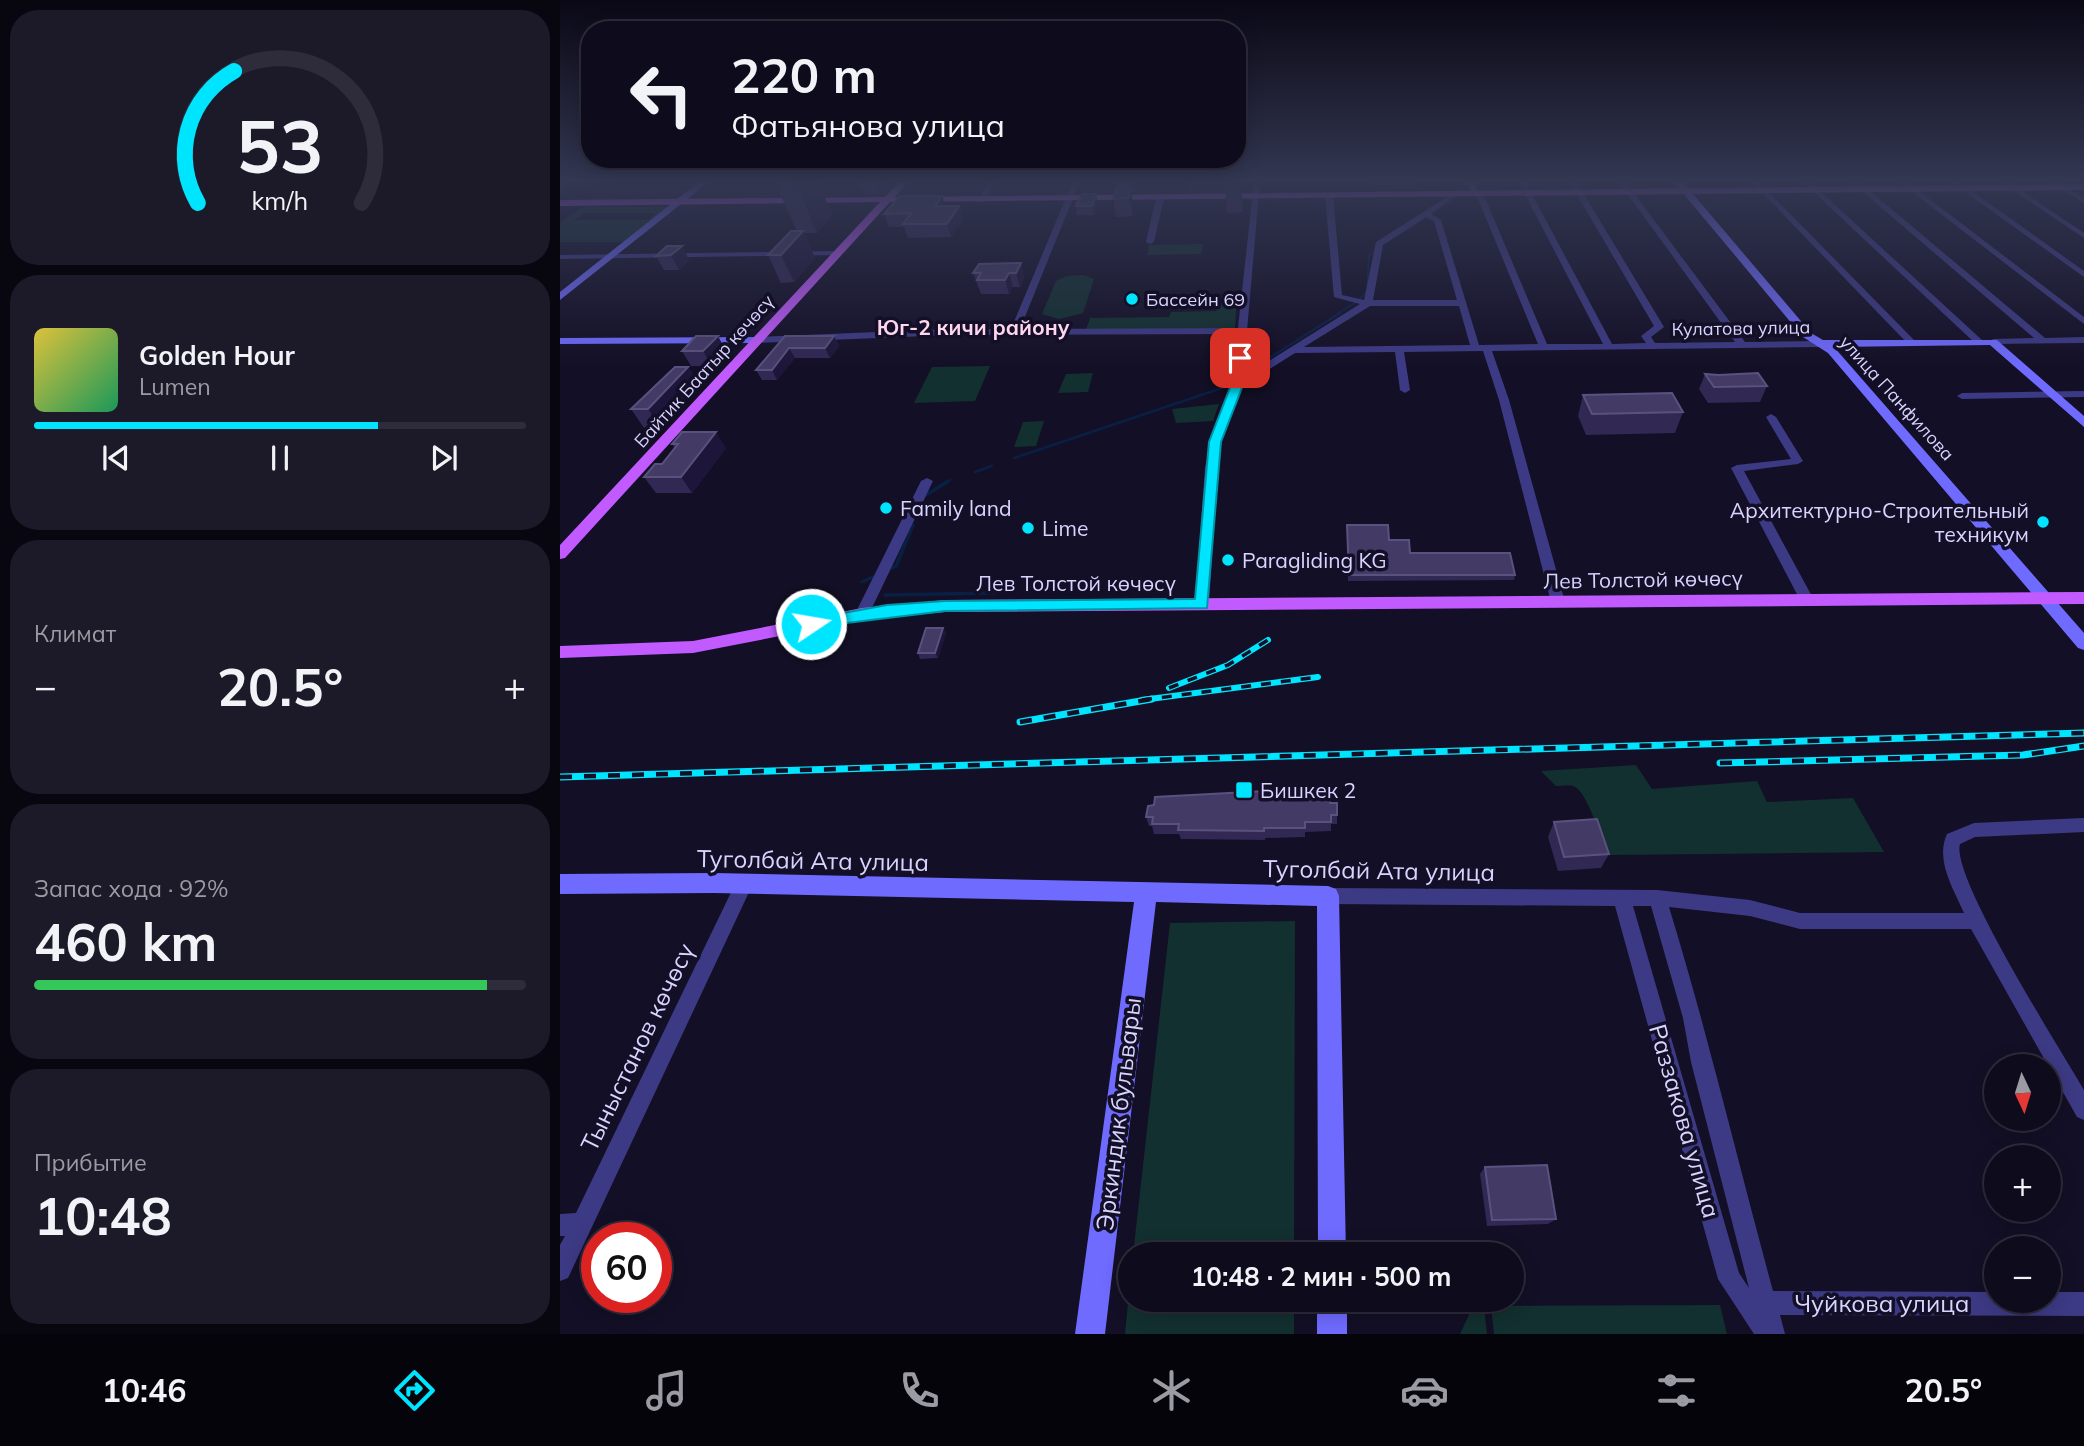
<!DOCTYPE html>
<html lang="ru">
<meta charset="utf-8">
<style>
body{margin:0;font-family:Mulish,sans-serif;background:#1c1929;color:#f1f3f6;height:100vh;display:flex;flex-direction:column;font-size:26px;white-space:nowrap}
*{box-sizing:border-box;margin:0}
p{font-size:23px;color:#9b9ba3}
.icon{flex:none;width:38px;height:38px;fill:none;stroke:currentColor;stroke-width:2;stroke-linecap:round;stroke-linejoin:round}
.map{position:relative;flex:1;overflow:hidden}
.drawer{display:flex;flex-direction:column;gap:10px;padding:10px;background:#08060f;width:560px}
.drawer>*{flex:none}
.hud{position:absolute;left:21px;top:21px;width:665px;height:147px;border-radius:28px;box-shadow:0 4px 18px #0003,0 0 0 2px #2e2b3b;background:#0e0b1c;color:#f1f3f6;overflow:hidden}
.needle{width:46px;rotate:176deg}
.buttons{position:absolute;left:1424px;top:1054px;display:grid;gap:14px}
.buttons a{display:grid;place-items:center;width:77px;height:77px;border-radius:50%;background:#0e0b1c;box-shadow:0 4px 18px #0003,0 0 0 2px #2e2b3b;font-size:35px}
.speed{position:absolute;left:21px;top:1222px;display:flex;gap:14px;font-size:35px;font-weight:700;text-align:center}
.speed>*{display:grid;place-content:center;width:91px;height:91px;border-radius:50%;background:#0e0b1c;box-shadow:0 4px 18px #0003,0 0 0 2px #2e2b3b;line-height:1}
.speed .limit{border:10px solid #d22;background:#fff;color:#111}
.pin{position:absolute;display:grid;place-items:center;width:60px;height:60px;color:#fff;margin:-30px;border-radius:14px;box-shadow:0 4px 10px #0006}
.me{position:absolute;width:77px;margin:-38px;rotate:78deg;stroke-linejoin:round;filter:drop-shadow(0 0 5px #0008)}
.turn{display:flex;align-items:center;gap:24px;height:147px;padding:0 35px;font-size:32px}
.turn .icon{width:91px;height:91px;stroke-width:2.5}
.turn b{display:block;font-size:49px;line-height:60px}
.big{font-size:52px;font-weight:700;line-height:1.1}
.drawer .widget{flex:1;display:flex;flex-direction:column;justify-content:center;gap:10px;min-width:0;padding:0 24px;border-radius:28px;background:#1c1929}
.drawer .dial{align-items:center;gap:0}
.dial svg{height:182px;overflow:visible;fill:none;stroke:#2e2b3b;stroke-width:7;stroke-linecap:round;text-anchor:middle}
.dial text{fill:#f1f3f6;stroke:none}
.song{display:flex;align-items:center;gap:21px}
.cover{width:84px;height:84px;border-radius:10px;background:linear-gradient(135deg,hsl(50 70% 55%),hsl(150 70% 35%))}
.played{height:7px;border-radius:4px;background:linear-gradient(90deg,#00e5ff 70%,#2e2b3b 70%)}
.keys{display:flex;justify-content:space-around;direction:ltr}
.heat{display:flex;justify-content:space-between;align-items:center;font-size:38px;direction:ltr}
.charge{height:10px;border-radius:5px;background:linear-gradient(90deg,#34c759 92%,#2e2b3b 0)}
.trip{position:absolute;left:558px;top:1242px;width:406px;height:70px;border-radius:35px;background:#0e0b1c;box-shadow:0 4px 18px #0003,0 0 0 2px #2e2b3b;font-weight:700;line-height:70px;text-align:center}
.tabs{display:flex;height:112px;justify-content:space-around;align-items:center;background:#06040b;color:#9b9ba3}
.tabs .icon{width:49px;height:49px}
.tabs .selected{color:#00e5ff}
.tabs b{font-size:32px;color:#f1f3f6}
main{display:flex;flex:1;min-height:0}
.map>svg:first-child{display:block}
</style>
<main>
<section class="drawer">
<div class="widget dial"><svg viewBox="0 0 100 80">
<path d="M14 69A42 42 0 1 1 86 69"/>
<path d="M14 69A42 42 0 0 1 30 11" stroke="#00e5ff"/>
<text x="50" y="56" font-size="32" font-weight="700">53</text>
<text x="50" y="72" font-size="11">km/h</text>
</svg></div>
<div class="widget">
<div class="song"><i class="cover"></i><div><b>Golden Hour</b><p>Lumen</p></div></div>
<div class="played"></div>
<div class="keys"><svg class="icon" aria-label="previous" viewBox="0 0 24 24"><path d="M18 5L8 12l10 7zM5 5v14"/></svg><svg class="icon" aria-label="pause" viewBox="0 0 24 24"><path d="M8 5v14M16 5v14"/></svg><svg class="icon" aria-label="next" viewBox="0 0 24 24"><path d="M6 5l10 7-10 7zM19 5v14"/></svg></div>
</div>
<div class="widget"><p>Климат</p>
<div class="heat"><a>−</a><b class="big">20.5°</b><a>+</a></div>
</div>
<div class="widget"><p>Запас хода · 92%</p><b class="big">460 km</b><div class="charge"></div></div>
<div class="widget"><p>Прибытие</p><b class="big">10:48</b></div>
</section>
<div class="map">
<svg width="1524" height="1334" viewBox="0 0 1524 1334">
<rect width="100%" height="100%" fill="#130f26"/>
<g fill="#12302f" fill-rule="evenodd">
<path d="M23,207H112L66,242H0V223ZM25,213H96L89,220H14Z"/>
<polygon points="643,244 641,254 587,255 589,245"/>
<polygon points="523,275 534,279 523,313 499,319 482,314 496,281 507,276"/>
<polygon points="658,296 677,296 675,328 526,330 530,318 609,317 611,312 656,311"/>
<polygon points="430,366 415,401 354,403 372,367"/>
<polygon points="533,373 528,392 498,393 506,374"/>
<polygon points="659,404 653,421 616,423 612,409"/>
<polygon points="484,421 476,446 454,447 463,422"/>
<path d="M1076,765L1092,789L1197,781L1207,802L1293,798L1324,852L1049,855C1041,840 1027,790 1013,786C1009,785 1001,786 996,786L981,771Z"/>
<polygon points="735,921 734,1255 573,1255 610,923"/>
<polygon points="570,1281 570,1300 734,1300 734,1334 565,1334"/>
<polygon points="1160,1305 1167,1334 934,1334 931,1306"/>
<polygon points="913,1306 924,1307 927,1334 900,1334"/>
</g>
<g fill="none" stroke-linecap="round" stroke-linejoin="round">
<g stroke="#0a1f44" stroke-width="2">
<polyline points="871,214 899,198 917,198"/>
<polyline points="839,235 867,217"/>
<polyline points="799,300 807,291 809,256 816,249"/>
<polyline points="777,314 796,302"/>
</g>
<g stroke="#0a1f44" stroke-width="2.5">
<polyline points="706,360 780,313"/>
<polyline points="454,458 665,387"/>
<polyline points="415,472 432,466"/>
<polyline points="384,483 390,480"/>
</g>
<g stroke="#0a1f44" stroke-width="3.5">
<polyline points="366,495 387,482"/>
<polyline points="332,568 336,566 353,525"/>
<polyline points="302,582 313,577"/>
<polyline points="325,595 434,593"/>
</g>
<g fill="#3d3a85" fill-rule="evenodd">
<polygon points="5,181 13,181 0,190 0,185"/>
<polygon points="428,181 435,181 424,202 418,202"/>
<path d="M513,181H520L460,329L678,328L694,181H700L683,377L800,304L774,297L765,195L769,193L773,195L782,295L804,300L816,242L895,192H899V194L871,214L881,220L919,345L978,344L918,199L911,193L915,191L925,198L987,344H1043L958,181H965L1052,344L1086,343L1081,336L1094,326L1009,181H1016L1104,327L1091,337L1095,343L1175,342L1058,181H1065L1185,342L1260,341L1265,344L1260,347L932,351L949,400L1005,602L998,607L991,602L939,400L923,351L844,352L850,390L845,393L840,390L835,352L735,353L681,387L660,442L657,468L649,605L642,610L635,605L645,468L650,442L672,385L677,334L390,335L199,343L194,340L199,337L390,329H451ZM866,217L874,221L897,300H813L823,245ZM810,306H899L910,345L744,347Z"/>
<polygon points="1191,181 1198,181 1355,341 1355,345 1349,345"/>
<polygon points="1242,181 1249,181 1422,340 1422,344 1416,344"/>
<polygon points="1290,181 1298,181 1485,338 1524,337 1524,343 1430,344 1428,342 1433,339 1474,338"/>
<polygon points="1338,181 1346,181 1524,317 1524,324"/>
<polygon points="1390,181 1398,181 1524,271 1524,277"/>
<polygon points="1439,181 1447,181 1524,233 1524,238"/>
<polygon points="1489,181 1497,181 1524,198 1524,203"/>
<polygon points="600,196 604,198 594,242 590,244 586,242 596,198"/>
<polygon points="281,251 282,253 278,255 0,259 0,255"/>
<polygon points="1524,391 1524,397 1402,399 1397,396 1402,393"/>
<polygon points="1211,414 1216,417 1243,461 1238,464 1184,471 1254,600 1247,605 1240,600 1171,468 1177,465 1231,459 1206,417"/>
<polygon points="367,478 373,481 309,614 302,619 297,617 295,614 361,481"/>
<path d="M1524,818V832L1415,837L1400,844C1390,876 1502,1052 1524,1090V1120L1517,1117L1411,929H1240L1190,916L1109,907C1148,1034 1178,1163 1213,1291L1437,1292V1300H1489V1292H1524V1316L1220,1315L1225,1334H1194L1158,1279L1055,906L768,904L762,902L759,896L762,890L768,888L1097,890L1190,900L1240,913H1404C1393,888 1375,860 1387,834L1414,823ZM1073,906H1091L1123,1018L1131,1062L1189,1288L1179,1273Z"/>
<polygon points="184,876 190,878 193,884 190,890 8,1278 0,1281 0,1245 5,1236 0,1236 0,1214 16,1213 178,878"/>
</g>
<g fill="#6f6bff" fill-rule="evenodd">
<polygon points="140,181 150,181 0,300 0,292"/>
<polygon points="907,181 915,181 918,195 912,195"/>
<polygon points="1113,181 1122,181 1251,333 1263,340 1437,340 1524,416 1524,427 1430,345 1274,347 1524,633 1524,650 1518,648 1268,353 1243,337"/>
<polygon points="0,338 199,337 205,340 199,343 0,344"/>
<polygon points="154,873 768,886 776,889 779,896 786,1255 758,1255 757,906 596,902 545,1334 515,1334 574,902 154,893 0,894 0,874"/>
<rect x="757" y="1300" width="30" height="34"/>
</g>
<g fill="#c25bff" fill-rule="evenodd">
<polygon points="340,181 349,181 335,197 1524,184 1524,190 330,202 5,558 0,559 0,545 320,202 0,206 0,200 325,197"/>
<polygon points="1524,592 1524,604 385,612 302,620 133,653 0,658 0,646 133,641 302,608 385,600"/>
</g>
<defs>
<g id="rail-far1">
<polyline points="609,688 668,665 708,640"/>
<polyline points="582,700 758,677"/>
</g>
<g id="rail">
<polyline points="460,722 592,699"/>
<polyline points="1160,763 1463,755 1524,746"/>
<polyline points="0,777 1524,733"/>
</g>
</defs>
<use href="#rail-far1" stroke="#00e5ff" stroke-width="6"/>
<use href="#rail" stroke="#00e5ff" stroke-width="7"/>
<use href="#rail-far1" stroke="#130f26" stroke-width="3.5" stroke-dasharray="10" stroke-linecap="butt"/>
<use href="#rail" stroke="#130f26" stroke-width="4.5" stroke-dasharray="12" stroke-linecap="butt"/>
</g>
<g fill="#312854">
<polygon points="214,181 258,181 272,215 257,233 244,233 255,258 234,282 221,283 208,255 237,231"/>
<polygon points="306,181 328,181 329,183 318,194 306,195 302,186"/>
<polygon points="556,181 578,181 576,192 571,192 573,204 572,216 556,217 553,199 556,186"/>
<polygon points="627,181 681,181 683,212 667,213 665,191 628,191"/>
<polygon points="809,181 854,181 854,185 810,185"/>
<polygon points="536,194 537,203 534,215 517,215 516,206"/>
<polygon points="382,196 385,206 399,206 403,219 391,237 348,238 344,227 329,227 324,214"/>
<polygon points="122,246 129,260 119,270 104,270 96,256"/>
<polygon points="461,263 464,278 460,287 453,287 449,294 421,294 413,273"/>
<polygon points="225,336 274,336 279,346 270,358 235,358 217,380 202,380 196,370"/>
<polygon points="122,351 166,351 152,366 131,366"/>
<polygon points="128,367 140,385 101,428 84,428 71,409"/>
<polygon points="1145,374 1159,375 1207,386 1200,402 1148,403 1139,389"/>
<polygon points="1023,395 1123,412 1115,433 1026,435 1018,416"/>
<polygon points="112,444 166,448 132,493 96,493 84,477 102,464 115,449"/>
<polygon points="787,525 829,540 850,553 955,575 954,580 788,581"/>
<polygon points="383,628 386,633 378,658 360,659 358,653"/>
<polygon points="770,803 777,803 777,824 771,824 771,831 745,832 745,837 705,838 705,840 621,839 619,834 594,834 592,826 589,826 586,817"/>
<polygon points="994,822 1049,854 1041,868 998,871 988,837"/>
<polygon points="925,1167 996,1219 988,1224 927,1226 920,1174"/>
</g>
<g fill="#1d163a">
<polygon points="235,181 258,181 272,215 257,233"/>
<polygon points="319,181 328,181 329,183 318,194 315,186"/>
<polygon points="575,181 578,181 578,184 576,192"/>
<polygon points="570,186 573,204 572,216 569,198"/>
<polygon points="536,194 537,203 534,215 532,206"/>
<polygon points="382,196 386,209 375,206"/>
<polygon points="399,206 403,219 391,237 387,224"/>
<polygon points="243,231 255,258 234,282 221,255"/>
<polygon points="122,246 129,260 119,270 111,255"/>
<polygon points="461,263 464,278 460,287 456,273"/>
<polygon points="449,273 453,287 449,294 445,280"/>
<polygon points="158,336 166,351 152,366 143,351"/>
<polygon points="274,336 279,346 270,358 265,348"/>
<polygon points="229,348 235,358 217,380 212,370"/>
<polygon points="128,367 140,385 101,428 88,409"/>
<polygon points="156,432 166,448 132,493 121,477"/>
<polygon points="383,628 386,633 378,658 375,653"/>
</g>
<g fill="#433a66" stroke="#5a527e" stroke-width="2">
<polygon points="306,181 319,181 315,186 302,186"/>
<rect x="556" y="181" width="19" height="2"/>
<polygon points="557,185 570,186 569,198 553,199"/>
<polygon points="522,194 536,194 532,206 516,206"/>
<polygon points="340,196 382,196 375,206 399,206 387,224 343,224 351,213 324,214"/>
<polygon points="231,231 243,231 221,255 208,255"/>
<polygon points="107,246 122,246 111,255 96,256"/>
<polygon points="461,263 456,273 449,273 445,280 417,280 421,273 413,273 419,264"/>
<polygon points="136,336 158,336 143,351 122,351"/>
<polygon points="225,336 274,336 265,348 229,348 212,370 196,370"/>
<polygon points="115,367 128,367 88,409 71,409"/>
<polygon points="1198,373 1207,386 1154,387 1145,374 1159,375"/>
<polygon points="1112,393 1123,412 1032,414 1023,395"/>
<polygon points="122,432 156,432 121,477 84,477 95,464 102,464 118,444 112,444"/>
<polygon points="787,525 828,525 829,540 849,540 850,553 950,553 955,575 789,575"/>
<polygon points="366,628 383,628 375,653 358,653"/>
<polygon points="706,791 770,795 770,803 777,803 777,815 771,815 771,822 745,822 745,828 704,828 704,831 618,830 619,824 592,824 593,817 586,817 588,806 594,805 595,797"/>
<polygon points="1037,819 1049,854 1004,857 994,822"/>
<polygon points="987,1165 996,1219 932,1220 925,1167"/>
</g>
<linearGradient id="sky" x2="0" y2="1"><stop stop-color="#0a0815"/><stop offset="0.49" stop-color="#333752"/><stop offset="1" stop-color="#333752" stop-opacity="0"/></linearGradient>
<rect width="1524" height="368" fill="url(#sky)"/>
<polygon fill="#00e5ff" stroke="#0095a6" stroke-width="2" points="680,355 686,358 683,385 661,442 647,608 385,611 246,628 244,624 251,619 327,605 385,601 635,599 649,442 671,385 675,358"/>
<g fill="#00e5ff" stroke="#130f26" stroke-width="2.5">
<circle cx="572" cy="299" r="7"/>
<circle cx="326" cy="508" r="7"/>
<circle cx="1483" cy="522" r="7"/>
<circle cx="468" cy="528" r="7"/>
<circle cx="668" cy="560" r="7"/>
<rect x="675" y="781" width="18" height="18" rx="3.5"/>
</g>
<g text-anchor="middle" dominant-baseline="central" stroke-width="7" stroke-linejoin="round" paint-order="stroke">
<g font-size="18" fill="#d9d4ff" stroke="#130f26" text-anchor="start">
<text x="586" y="299">Бассейн 69</text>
</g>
<g font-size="18" fill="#d9d4ff" stroke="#130f26">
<text transform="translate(1181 328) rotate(-1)">Кулатова улица</text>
<text transform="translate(144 371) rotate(-48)">Байтик Баатыр көчөсү</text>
<text transform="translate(1337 398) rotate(48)">улица Панфилова</text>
</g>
<g font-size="21" font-weight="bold" fill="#ffd6f0" stroke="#130f26">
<text x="413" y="327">Юг-2 кичи району</text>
</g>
<g font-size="21" fill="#d9d4ff" stroke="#130f26" text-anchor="start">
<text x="340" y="508">Family land</text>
<text x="1469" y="510" text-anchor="end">Архитектурно-Строительный<tspan x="1469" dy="24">техникум</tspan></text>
<text x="482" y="528">Lime</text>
<text x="682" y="560">Paragliding KG</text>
<text x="700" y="790">Бишкек 2</text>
</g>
<g font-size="21" fill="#d9d4ff" stroke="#130f26">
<text transform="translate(1083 579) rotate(-1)">Лев Толстой көчөсү</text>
<text x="516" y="583">Лев Толстой көчөсү</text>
</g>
<g font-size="24" fill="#d9d4ff" stroke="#130f26">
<text transform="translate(253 860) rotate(1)">Туголбай Ата улица</text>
<text transform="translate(819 870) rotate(1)">Туголбай Ата улица</text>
<text transform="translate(77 1047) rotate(-64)">Тыныстанов көчөсү</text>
<text transform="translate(558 1114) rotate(-83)">Эркиндик бульвары</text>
<text transform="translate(1125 1121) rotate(74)">Раззакова улица</text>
<text x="1322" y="1303">Чуйкова улица</text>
</g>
</g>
</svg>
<div class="buttons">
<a><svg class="needle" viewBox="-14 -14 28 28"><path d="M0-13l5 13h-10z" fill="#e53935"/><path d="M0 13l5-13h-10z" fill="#9b9ba3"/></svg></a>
<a>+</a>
<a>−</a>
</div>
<div class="speed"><div class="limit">60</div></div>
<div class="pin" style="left:680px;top:358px;background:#d93025"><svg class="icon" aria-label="arrive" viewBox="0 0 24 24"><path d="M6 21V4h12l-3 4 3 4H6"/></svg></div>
<svg class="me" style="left:251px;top:624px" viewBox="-20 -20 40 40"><circle r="17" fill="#00e5ff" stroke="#fff" stroke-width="3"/><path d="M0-11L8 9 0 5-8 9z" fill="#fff"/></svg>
<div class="trip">10:48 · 2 мин · 500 m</div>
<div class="hud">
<div class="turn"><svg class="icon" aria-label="left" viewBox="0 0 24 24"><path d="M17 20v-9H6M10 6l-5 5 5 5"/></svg><div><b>220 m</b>Фатьянова улица</div></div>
</div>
</div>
</main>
<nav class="tabs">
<b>10:46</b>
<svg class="icon selected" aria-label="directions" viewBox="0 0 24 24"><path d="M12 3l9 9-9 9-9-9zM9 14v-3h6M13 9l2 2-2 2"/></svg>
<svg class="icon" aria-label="music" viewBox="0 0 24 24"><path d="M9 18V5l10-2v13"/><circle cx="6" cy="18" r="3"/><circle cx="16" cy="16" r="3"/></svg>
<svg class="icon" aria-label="phone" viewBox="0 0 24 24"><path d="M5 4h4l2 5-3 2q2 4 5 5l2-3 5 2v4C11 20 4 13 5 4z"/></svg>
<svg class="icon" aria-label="climate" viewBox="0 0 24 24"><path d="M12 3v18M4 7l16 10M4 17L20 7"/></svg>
<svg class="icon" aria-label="car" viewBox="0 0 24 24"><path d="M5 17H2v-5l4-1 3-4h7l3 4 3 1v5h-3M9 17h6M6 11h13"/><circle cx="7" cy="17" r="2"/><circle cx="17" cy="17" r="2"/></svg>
<svg class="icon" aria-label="filters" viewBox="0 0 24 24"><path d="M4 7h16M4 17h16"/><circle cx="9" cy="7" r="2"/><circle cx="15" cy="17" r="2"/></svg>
<b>20.5°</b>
</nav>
